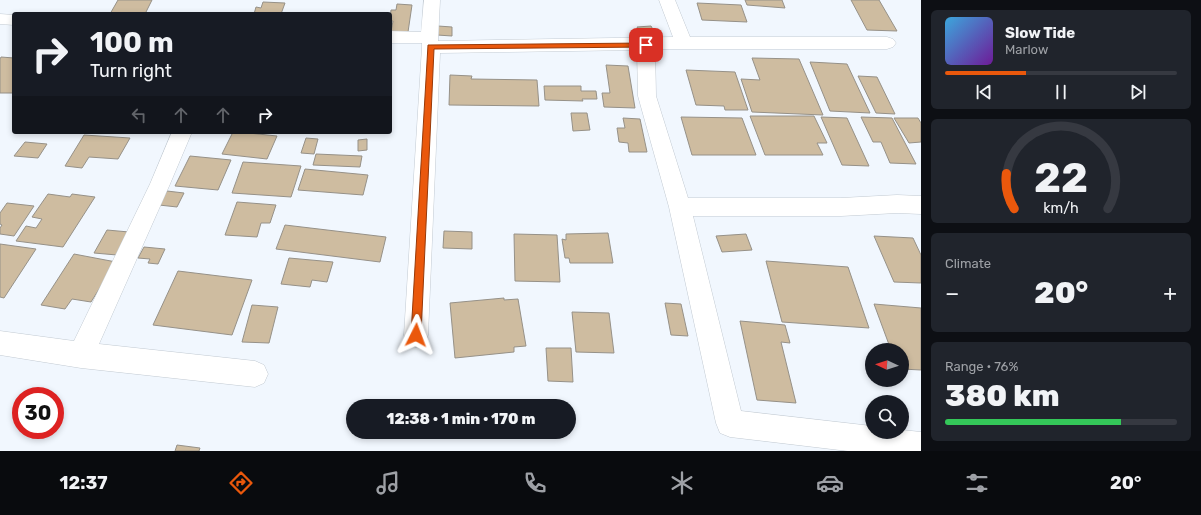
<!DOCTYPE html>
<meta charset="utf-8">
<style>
body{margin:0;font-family:Rubik,sans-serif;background:#20242c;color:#f1f3f6;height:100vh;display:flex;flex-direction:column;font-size:15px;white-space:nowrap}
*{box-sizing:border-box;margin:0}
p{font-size:13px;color:#9ea1a6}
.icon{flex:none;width:22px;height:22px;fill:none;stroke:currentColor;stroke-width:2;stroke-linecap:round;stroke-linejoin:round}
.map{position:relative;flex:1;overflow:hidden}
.panel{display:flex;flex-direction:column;gap:10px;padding:10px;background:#0d0f14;width:280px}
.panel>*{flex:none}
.hud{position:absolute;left:12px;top:12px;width:380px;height:122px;border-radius:4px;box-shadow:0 2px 6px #0003;background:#171b24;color:#f1f3f6;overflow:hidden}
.needle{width:26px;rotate:274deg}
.tools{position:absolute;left:865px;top:343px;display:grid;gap:8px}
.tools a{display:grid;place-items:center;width:44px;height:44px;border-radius:50%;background:#171b24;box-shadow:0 2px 6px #0003;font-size:20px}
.speed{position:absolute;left:12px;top:387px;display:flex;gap:8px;font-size:20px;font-weight:700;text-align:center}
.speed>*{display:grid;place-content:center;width:52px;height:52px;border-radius:50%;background:#171b24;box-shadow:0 2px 6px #0003;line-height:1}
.speed .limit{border:6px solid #d22;background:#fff;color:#111}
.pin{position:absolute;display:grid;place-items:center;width:34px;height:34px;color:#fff;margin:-17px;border-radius:8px;box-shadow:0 2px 6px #0006}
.me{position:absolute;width:44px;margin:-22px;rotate:3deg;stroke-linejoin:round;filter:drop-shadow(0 0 3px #0008)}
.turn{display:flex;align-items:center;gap:14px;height:84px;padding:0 12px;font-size:18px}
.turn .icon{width:52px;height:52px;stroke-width:2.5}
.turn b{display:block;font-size:28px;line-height:34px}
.lanes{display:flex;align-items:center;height:38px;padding:0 12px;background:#0003;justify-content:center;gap:20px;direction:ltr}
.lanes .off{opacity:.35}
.big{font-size:30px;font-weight:800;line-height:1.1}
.panel .tile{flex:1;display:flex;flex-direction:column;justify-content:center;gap:6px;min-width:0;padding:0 14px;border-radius:6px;background:#20242c}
.panel .dial{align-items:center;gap:0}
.dial svg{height:104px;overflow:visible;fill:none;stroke:#363941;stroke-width:7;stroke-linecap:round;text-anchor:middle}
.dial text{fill:#f1f3f6;stroke:none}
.song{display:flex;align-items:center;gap:12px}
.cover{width:48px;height:48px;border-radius:6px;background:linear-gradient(135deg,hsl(200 70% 55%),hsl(280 70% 35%))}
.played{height:4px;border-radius:2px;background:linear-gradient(90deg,#ea580c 35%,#363941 35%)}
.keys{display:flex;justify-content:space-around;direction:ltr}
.heat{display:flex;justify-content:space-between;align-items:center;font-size:22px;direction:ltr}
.charge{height:6px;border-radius:3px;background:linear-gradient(90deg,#34c759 76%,#363941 0)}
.trip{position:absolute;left:346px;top:399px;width:230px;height:40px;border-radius:20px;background:#171b24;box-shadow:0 2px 6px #0003;font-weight:800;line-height:40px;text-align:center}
.dock{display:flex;height:64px;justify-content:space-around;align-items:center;background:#090b0e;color:#9ea1a6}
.dock .icon{width:28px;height:28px}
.dock .on{color:#ea580c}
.dock b{font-size:18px;color:#f1f3f6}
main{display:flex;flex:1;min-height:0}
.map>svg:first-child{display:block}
</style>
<main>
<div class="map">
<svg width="921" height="451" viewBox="0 0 921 451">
<rect width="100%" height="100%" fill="#f1f7fe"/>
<g fill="#cebca0" stroke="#969188">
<polygon points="118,0 152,0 145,14 110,14"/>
<polygon points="745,0 782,0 785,8 747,5"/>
<polygon points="851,0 879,0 897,31 867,30"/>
<polygon points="263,2 285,3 281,14 254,14 256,7 261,8"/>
<polygon points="697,3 741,5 747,22 702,20"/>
<polygon points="397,4 412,5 408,32 391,32 393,21 390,21 391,10 396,10"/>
<polygon points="438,26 452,27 452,36 437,35"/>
<polygon points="651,26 656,35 642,37 637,27"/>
<polygon points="1,57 14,58 14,93 0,93 0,59"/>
<polygon points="752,58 799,59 823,115 752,112 741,79 760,80"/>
<polygon points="810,62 847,64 870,113 830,111"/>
<polygon points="606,65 628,66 635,108 604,107 602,93 610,93"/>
<polygon points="686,70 735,72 748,110 725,110 724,106 696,105"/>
<polygon points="450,75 472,76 471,79 537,80 539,106 449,105"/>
<polygon points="858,76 877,77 895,114 876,113"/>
<polygon points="544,86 581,86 581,91 596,91 597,99 582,99 583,101 545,100"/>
<polygon points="571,113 587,113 590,130 573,131"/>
<polygon points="750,116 814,116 827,143 817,143 823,155 765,155"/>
<polygon points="681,117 742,118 756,155 692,155"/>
<polygon points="821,117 847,118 869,166 842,165"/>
<polygon points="861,117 892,118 916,164 890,163 881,142 873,142"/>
<polygon points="623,118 640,119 647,152 629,152 628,143 619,142 617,128 625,128"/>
<polygon points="894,118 918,118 921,123 921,142 909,143"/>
<polygon points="233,132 239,132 277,136 267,159 222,154"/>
<polygon points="84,135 130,138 118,159 89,157 82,168 65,166"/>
<polygon points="306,138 318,139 314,154 301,153"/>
<polygon points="367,139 367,150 358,151 358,140"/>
<polygon points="25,142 47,144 38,158 14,156"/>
<polygon points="316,154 362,156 360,167 313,165"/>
<polygon points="190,156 231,160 218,190 175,186"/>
<polygon points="243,162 301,166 291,197 232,193"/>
<polygon points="305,169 368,175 363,195 298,190"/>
<polygon points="167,191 184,193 177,207 159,205"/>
<polygon points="48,194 70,197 72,194 95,197 63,247 16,241 26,226 36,228 42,219 32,217"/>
<polygon points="237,202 276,205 270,223 261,223 257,237 225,235"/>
<polygon points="7,203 34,206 14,236 0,234 0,228 2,225 0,224 0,213"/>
<polygon points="285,225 386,237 380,262 276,249"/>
<polygon points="107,230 129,232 117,255 94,253"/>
<polygon points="444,231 472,232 472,249 443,248"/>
<polygon points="608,233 613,263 570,263 569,258 565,258 562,239 566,240 566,234"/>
<polygon points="514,234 557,235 560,282 515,281"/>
<polygon points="746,234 752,250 722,252 716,236"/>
<polygon points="874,236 913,238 921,255 921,283 894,282"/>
<polygon points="0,244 36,249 4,298 0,297"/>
<polygon points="144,247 165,249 158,264 148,263 150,259 138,258"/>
<polygon points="74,254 116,262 91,302 72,299 65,309 41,305"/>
<polygon points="289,258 333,262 327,282 312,280 310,287 281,284"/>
<polygon points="766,261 848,267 869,328 782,322"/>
<polygon points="178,271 252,280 232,335 153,325"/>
<polygon points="504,298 504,300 518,299 526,346 514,347 514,352 455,358 450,303"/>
<polygon points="665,303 681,304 688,336 671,335"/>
<polygon points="874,304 921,308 921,370 902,369 902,350 891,350"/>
<polygon points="252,305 278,307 269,343 242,342"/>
<polygon points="572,312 609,313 614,353 576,352"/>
<polygon points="740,321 785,325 790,343 781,342 796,403 757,400"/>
<polygon points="546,348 571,348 573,382 548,381"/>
<polygon points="177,445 200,448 199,451 175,451"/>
</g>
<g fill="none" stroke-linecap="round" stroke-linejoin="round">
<defs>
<g id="street">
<polygon points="424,0 440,0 438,41 673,37 659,0 675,0 690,37 887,37 893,39 896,43 893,47 887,49 655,49 656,96 688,198 841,198 897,195 921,196 921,214 897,213 841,216 693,216 741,411 872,426 872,432 902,432 902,430 921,432 921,451 848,451 730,437 720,433 716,423 669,207 638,96 637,50 440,53 428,335 425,344 416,347 407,344 404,335 422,47 422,43 390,43 390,31 421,32"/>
<polygon points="0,14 14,15 14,25 0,24"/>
<polygon points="172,132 192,132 170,184 99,344 255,361 264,365 268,374 264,383 255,387 81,368 0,355 0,331 74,341 150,184"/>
</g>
</defs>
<use href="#street" stroke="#c2cad2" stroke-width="1"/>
<use href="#street" fill="#fff" fill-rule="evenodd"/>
</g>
<polygon fill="#ea580c" stroke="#983908" points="646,43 648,43 648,47 434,49 421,335 420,339 416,340 412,339 411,335 428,45"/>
</svg>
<div class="tools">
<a><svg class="needle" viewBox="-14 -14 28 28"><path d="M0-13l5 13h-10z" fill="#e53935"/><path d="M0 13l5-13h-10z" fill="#9ea1a6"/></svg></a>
<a><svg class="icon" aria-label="search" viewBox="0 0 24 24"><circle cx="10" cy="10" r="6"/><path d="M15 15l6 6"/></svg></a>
</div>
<div class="speed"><div class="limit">30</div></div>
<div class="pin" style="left:646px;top:45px;background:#d93025"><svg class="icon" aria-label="arrive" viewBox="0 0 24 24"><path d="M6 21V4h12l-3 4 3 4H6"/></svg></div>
<svg class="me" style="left:416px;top:335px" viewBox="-20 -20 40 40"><path d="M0-17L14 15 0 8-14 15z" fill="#ea580c" stroke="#fff" stroke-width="4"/></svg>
<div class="trip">12:38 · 1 min · 170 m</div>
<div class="hud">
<div class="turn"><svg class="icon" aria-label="right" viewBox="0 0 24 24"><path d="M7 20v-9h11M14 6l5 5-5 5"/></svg><div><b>100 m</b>Turn right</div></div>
<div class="lanes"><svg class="icon off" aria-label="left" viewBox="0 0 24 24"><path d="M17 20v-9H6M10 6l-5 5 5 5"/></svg><svg class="icon off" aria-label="ahead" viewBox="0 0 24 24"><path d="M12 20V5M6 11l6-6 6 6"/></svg><svg class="icon off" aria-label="ahead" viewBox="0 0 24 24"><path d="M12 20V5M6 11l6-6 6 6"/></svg><svg class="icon" aria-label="right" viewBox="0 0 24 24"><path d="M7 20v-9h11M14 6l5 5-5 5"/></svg></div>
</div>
</div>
<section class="panel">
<div class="tile">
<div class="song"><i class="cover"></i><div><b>Slow Tide</b><p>Marlow</p></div></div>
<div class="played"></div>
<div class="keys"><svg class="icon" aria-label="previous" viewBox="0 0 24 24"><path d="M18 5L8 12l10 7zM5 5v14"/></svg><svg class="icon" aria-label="pause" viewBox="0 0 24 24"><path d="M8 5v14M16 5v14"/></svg><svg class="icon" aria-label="next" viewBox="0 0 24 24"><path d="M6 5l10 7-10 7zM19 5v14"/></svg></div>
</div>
<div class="tile dial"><svg viewBox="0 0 100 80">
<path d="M14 69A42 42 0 1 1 86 69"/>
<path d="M14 69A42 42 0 0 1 8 42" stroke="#ea580c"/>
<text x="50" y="56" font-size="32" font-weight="700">22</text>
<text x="50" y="72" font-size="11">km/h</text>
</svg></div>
<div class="tile"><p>Climate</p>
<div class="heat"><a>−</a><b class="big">20°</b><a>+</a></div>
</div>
<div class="tile"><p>Range · 76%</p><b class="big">380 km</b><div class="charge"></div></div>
</section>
</main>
<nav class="dock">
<b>12:37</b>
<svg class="icon on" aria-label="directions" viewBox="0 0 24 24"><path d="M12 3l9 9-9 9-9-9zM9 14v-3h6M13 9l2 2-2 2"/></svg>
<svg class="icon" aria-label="music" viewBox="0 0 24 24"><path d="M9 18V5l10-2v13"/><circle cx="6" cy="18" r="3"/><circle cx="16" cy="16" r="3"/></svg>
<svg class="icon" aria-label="phone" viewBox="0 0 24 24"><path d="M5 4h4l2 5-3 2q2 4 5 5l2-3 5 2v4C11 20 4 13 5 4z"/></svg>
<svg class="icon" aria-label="climate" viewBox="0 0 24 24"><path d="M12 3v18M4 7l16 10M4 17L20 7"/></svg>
<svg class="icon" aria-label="car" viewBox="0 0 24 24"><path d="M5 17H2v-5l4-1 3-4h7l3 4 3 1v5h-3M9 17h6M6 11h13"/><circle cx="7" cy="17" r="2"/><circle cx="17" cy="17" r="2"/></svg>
<svg class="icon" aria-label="filters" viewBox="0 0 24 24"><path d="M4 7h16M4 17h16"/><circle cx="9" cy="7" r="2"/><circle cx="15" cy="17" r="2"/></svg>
<b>20°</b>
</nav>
